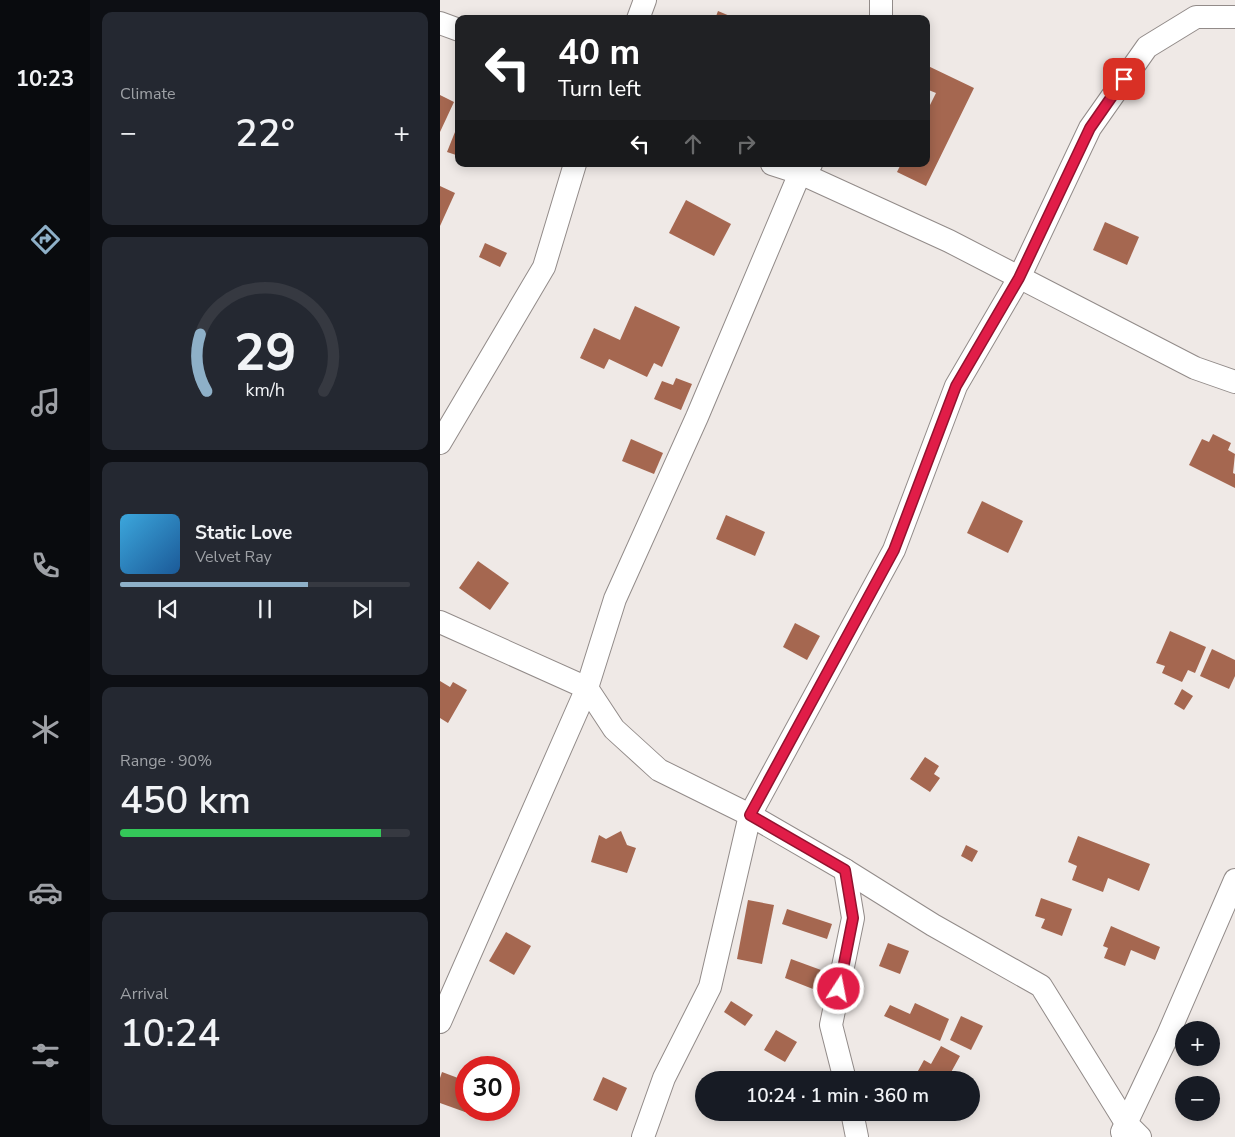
<!DOCTYPE html>
<meta charset="utf-8">
<style>
body{margin:0;font-family:"Nunito Sans",sans-serif;background:#242831;color:#f1f3f6;height:100vh;display:flex;flex-direction:column;font-size:19px;white-space:nowrap}
*{box-sizing:border-box;margin:0}
p{font-size:16px;color:#9ea1a6}
.icon{flex:none;width:28px;height:28px;fill:none;stroke:currentColor;stroke-width:2;stroke-linecap:round;stroke-linejoin:round}
.map{position:relative;flex:1;overflow:hidden}
.side{display:flex;flex-direction:column;gap:12px;padding:12px;background:#0d0f14;width:350px}
.side>*{flex:none}
.top-card{position:absolute;left:15px;top:15px;width:475px;height:152px;border-radius:10px;box-shadow:0 2px 12px #0003;background:#202124;color:#fff;overflow:hidden}
.controls{position:absolute;left:735px;top:1021px;display:grid;gap:10px}
.controls a{display:grid;place-items:center;width:45px;height:45px;border-radius:50%;background:#171b24;box-shadow:0 2px 12px #0003;font-size:25px}
.speed{position:absolute;left:15px;top:1056px;display:flex;gap:10px;font-size:25px;font-weight:700;text-align:center}
.speed>*{display:grid;place-content:center;width:65px;height:65px;border-radius:50%;background:#171b24;box-shadow:0 2px 12px #0003;line-height:1}
.speed .limit{border:8px solid #d22;background:#fff;color:#111}
.pin{position:absolute;display:grid;place-items:center;width:42px;height:42px;color:#fff;margin:-21px;border-radius:10px;box-shadow:0 2px 8px #0006}
.me{position:absolute;width:55px;margin:-28px;rotate:11deg;stroke-linejoin:round;filter:drop-shadow(0 0 4px #0008)}
.turn{display:flex;align-items:center;gap:18px;height:105px;padding:0 20px;font-size:22px}
.turn .icon{width:65px;height:65px;stroke-width:2.5}
.turn b{display:block;font-size:35px;line-height:42px}
.lanes{display:flex;align-items:center;height:48px;padding:0 20px;background:#0003;justify-content:center;gap:25px;direction:ltr}
.lanes .off{opacity:.35}
.big{font-size:38px;font-weight:600;line-height:1.1}
.side .tile{flex:1;display:flex;flex-direction:column;justify-content:center;gap:8px;min-width:0;padding:0 18px;border-radius:10px;background:#242831}
.side .dial{align-items:center;gap:0}
.dial svg{height:130px;overflow:visible;fill:none;stroke:#363941;stroke-width:7;stroke-linecap:round;text-anchor:middle}
.dial text{fill:#f1f3f6;stroke:none}
.song{display:flex;align-items:center;gap:15px}
.cover{width:60px;height:60px;border-radius:8px;background:linear-gradient(135deg,hsl(200 70% 55%),hsl(210 70% 35%))}
.played{height:5px;border-radius:2px;background:linear-gradient(90deg,#8eb0c8 65%,#363941 65%)}
.keys{display:flex;justify-content:space-around;direction:ltr}
.heat{display:flex;justify-content:space-between;align-items:center;font-size:28px;direction:ltr}
.charge{height:8px;border-radius:4px;background:linear-gradient(90deg,#34c759 90%,#363941 0)}
.trip{position:absolute;left:255px;top:1071px;width:285px;height:50px;border-radius:25px;background:#171b24;box-shadow:0 2px 12px #0003;font-weight:600;line-height:50px;text-align:center}
main{display:flex;flex:1;min-height:0}
.menu{display:flex;flex-direction:column;width:90px;justify-content:space-around;align-items:center;background:#090b0e;color:#9ea1a6}
.menu .icon{width:35px;height:35px}
.menu .selected{color:#8eb0c8}
.menu b{font-size:22px;color:#f1f3f6}
.map>svg:first-child{display:block}
</style>
<main>
<nav class="menu">
<b>10:23</b>
<svg class="icon selected" aria-label="directions" viewBox="0 0 24 24"><path d="M12 3l9 9-9 9-9-9zM9 14v-3h6M13 9l2 2-2 2"/></svg>
<svg class="icon" aria-label="music" viewBox="0 0 24 24"><path d="M9 18V5l10-2v13"/><circle cx="6" cy="18" r="3"/><circle cx="16" cy="16" r="3"/></svg>
<svg class="icon" aria-label="phone" viewBox="0 0 24 24"><path d="M5 4h4l2 5-3 2q2 4 5 5l2-3 5 2v4C11 20 4 13 5 4z"/></svg>
<svg class="icon" aria-label="climate" viewBox="0 0 24 24"><path d="M12 3v18M4 7l16 10M4 17L20 7"/></svg>
<svg class="icon" aria-label="car" viewBox="0 0 24 24"><path d="M5 17H2v-5l4-1 3-4h7l3 4 3 1v5h-3M9 17h6M6 11h13"/><circle cx="7" cy="17" r="2"/><circle cx="17" cy="17" r="2"/></svg>
<svg class="icon" aria-label="filters" viewBox="0 0 24 24"><path d="M4 7h16M4 17h16"/><circle cx="9" cy="7" r="2"/><circle cx="15" cy="17" r="2"/></svg>
</nav>
<section class="side">
<div class="tile"><p>Climate</p>
<div class="heat"><a>−</a><b class="big">22°</b><a>+</a></div>
</div>
<div class="tile dial"><svg viewBox="0 0 100 80">
<path d="M14 69A42 42 0 1 1 86 69"/>
<path d="M14 69A42 42 0 0 1 10 34" stroke="#8eb0c8"/>
<text x="50" y="56" font-size="32" font-weight="700">29</text>
<text x="50" y="72" font-size="11">km/h</text>
</svg></div>
<div class="tile">
<div class="song"><i class="cover"></i><div><b>Static Love</b><p>Velvet Ray</p></div></div>
<div class="played"></div>
<div class="keys"><svg class="icon" aria-label="previous" viewBox="0 0 24 24"><path d="M18 5L8 12l10 7zM5 5v14"/></svg><svg class="icon" aria-label="pause" viewBox="0 0 24 24"><path d="M8 5v14M16 5v14"/></svg><svg class="icon" aria-label="next" viewBox="0 0 24 24"><path d="M6 5l10 7-10 7zM19 5v14"/></svg></div>
</div>
<div class="tile"><p>Range · 90%</p><b class="big">450 km</b><div class="charge"></div></div>
<div class="tile"><p>Arrival</p><b class="big">10:24</b></div>
</section>
<div class="map">
<svg width="795" height="1137" viewBox="0 0 795 1137">
<rect width="100%" height="100%" fill="#efe9e6"/>
<g fill="#a56750">
<polygon points="278,11 297,19 275,19"/>
<polygon points="486,65 534,88 486,186 457,172 461,164 486,164 486,113 496,93 486,89"/>
<polygon points="0,95 14,102 0,132"/>
<polygon points="19,122 19,156 7,152"/>
<polygon points="0,186 15,193 0,226"/>
<polygon points="246,200 291,224 274,256 229,233"/>
<polygon points="665,222 699,237 687,265 653,250"/>
<polygon points="45,243 67,253 60,267 39,257"/>
<polygon points="195,306 240,327 222,367 214,363 207,377 169,359 164,369 140,358 154,328 180,340"/>
<polygon points="236,378 252,384 241,410 214,399 222,381 233,385"/>
<polygon points="773,434 791,443 788,450 795,454 793,473 795,474 795,488 749,465 762,439 769,442"/>
<polygon points="191,439 223,453 214,474 182,461"/>
<polygon points="542,501 583,521 568,553 527,533"/>
<polygon points="286,515 325,532 315,556 276,539"/>
<polygon points="38,561 69,583 50,610 19,588"/>
<polygon points="355,623 380,636 367,660 343,647"/>
<polygon points="730,631 766,647 755,673 748,670 742,682 722,673 725,666 716,663"/>
<polygon points="772,649 795,660 795,676 789,689 760,676"/>
<polygon points="0,681 10,687 13,682 27,690 8,723 0,718"/>
<polygon points="742,689 753,696 744,710 734,704"/>
<polygon points="485,757 499,766 494,774 500,778 490,792 470,779"/>
<polygon points="181,831 187,845 196,848 187,873 151,862 159,835 166,839"/>
<polygon points="638,836 710,864 699,891 668,878 663,892 632,880 637,866 628,862"/>
<polygon points="526,845 538,851 532,862 521,856"/>
<polygon points="601,898 632,909 622,936 601,928 605,919 595,916"/>
<polygon points="308,900 334,905 322,964 297,959"/>
<polygon points="347,909 392,924 387,939 342,924"/>
<polygon points="671,926 720,947 715,960 691,950 685,966 664,958 668,948 663,946"/>
<polygon points="66,932 91,946 74,975 49,961"/>
<polygon points="448,943 469,951 460,974 439,966"/>
<polygon points="351,959 381,970 373,989 345,978"/>
<polygon points="291,1001 313,1015 305,1026 284,1012"/>
<polygon points="475,1003 509,1019 500,1041 444,1016 450,1005 470,1014"/>
<polygon points="521,1016 543,1026 531,1050 510,1040"/>
<polygon points="336,1030 357,1042 345,1062 324,1050"/>
<polygon points="501,1046 520,1056 509,1076 516,1080 473,1080 484,1060 491,1064"/>
<polygon points="2,1072 26,1081 25,1112 0,1103 0,1078"/>
<polygon points="163,1077 187,1088 177,1111 153,1100"/>
</g>
<g fill="none" stroke-linecap="round" stroke-linejoin="round">
<defs>
<g id="street">
<polyline points="198,19 205,0"/>
<polyline points="441,19 441,0"/>
<polyline points="0,23 19,30"/>
<polyline points="332,164 360,173 509,241 755,368 795,382"/>
<polyline points="0,443 104,267 135,164"/>
<polyline points="0,622 147,688 174,729 219,770 310,815 405,870 493,925 601,986 686,1123 700,1137"/>
<polyline points="0,1022 147,688 175,599 257,417 360,173 371,164"/>
<polyline points="405,1080 391,1025 413,918 405,870"/>
<polyline points="412,1112 417,1137"/>
<polyline points="682,1132 727,1037 795,880"/>
<polyline points="203,1137 224,1078 270,987 310,815 454,550 516,386 579,278 650,128 707,47 756,17 795,17"/>
</g>
</defs>
<use href="#street" stroke="#928b89" stroke-width="24"/>
<use href="#street" stroke="#fff" stroke-width="22"/>
</g>
<g fill="none" stroke-linecap="round" stroke-linejoin="round">
<defs>
<polyline id="route" points="399,989 413,918 405,870 310,815 454,550 516,386 579,278 650,128 684,79"/>
</defs>
<use href="#route" stroke="#92132f" stroke-width="12"/>
<use href="#route" stroke="#e11d48" stroke-width="9"/>
</g>
</svg>
<div class="controls">
<a>+</a>
<a>−</a>
</div>
<div class="speed"><div class="limit">30</div></div>
<div class="pin" style="left:684px;top:79px;background:#d93025"><svg class="icon" aria-label="arrive" viewBox="0 0 24 24"><path d="M6 21V4h12l-3 4 3 4H6"/></svg></div>
<svg class="me" style="left:399px;top:989px" viewBox="-20 -20 40 40"><circle r="17" fill="#e11d48" stroke="#fff" stroke-width="3"/><path d="M0-11L8 9 0 5-8 9z" fill="#fff"/></svg>
<div class="trip">10:24 · 1 min · 360 m</div>
<div class="top-card">
<div class="turn"><svg class="icon" aria-label="left" viewBox="0 0 24 24"><path d="M17 20v-9H6M10 6l-5 5 5 5"/></svg><div><b>40 m</b>Turn left</div></div>
<div class="lanes"><svg class="icon" aria-label="left" viewBox="0 0 24 24"><path d="M17 20v-9H6M10 6l-5 5 5 5"/></svg><svg class="icon off" aria-label="ahead" viewBox="0 0 24 24"><path d="M12 20V5M6 11l6-6 6 6"/></svg><svg class="icon off" aria-label="right" viewBox="0 0 24 24"><path d="M7 20v-9h11M14 6l5 5-5 5"/></svg></div>
</div>
</div>
</main>
